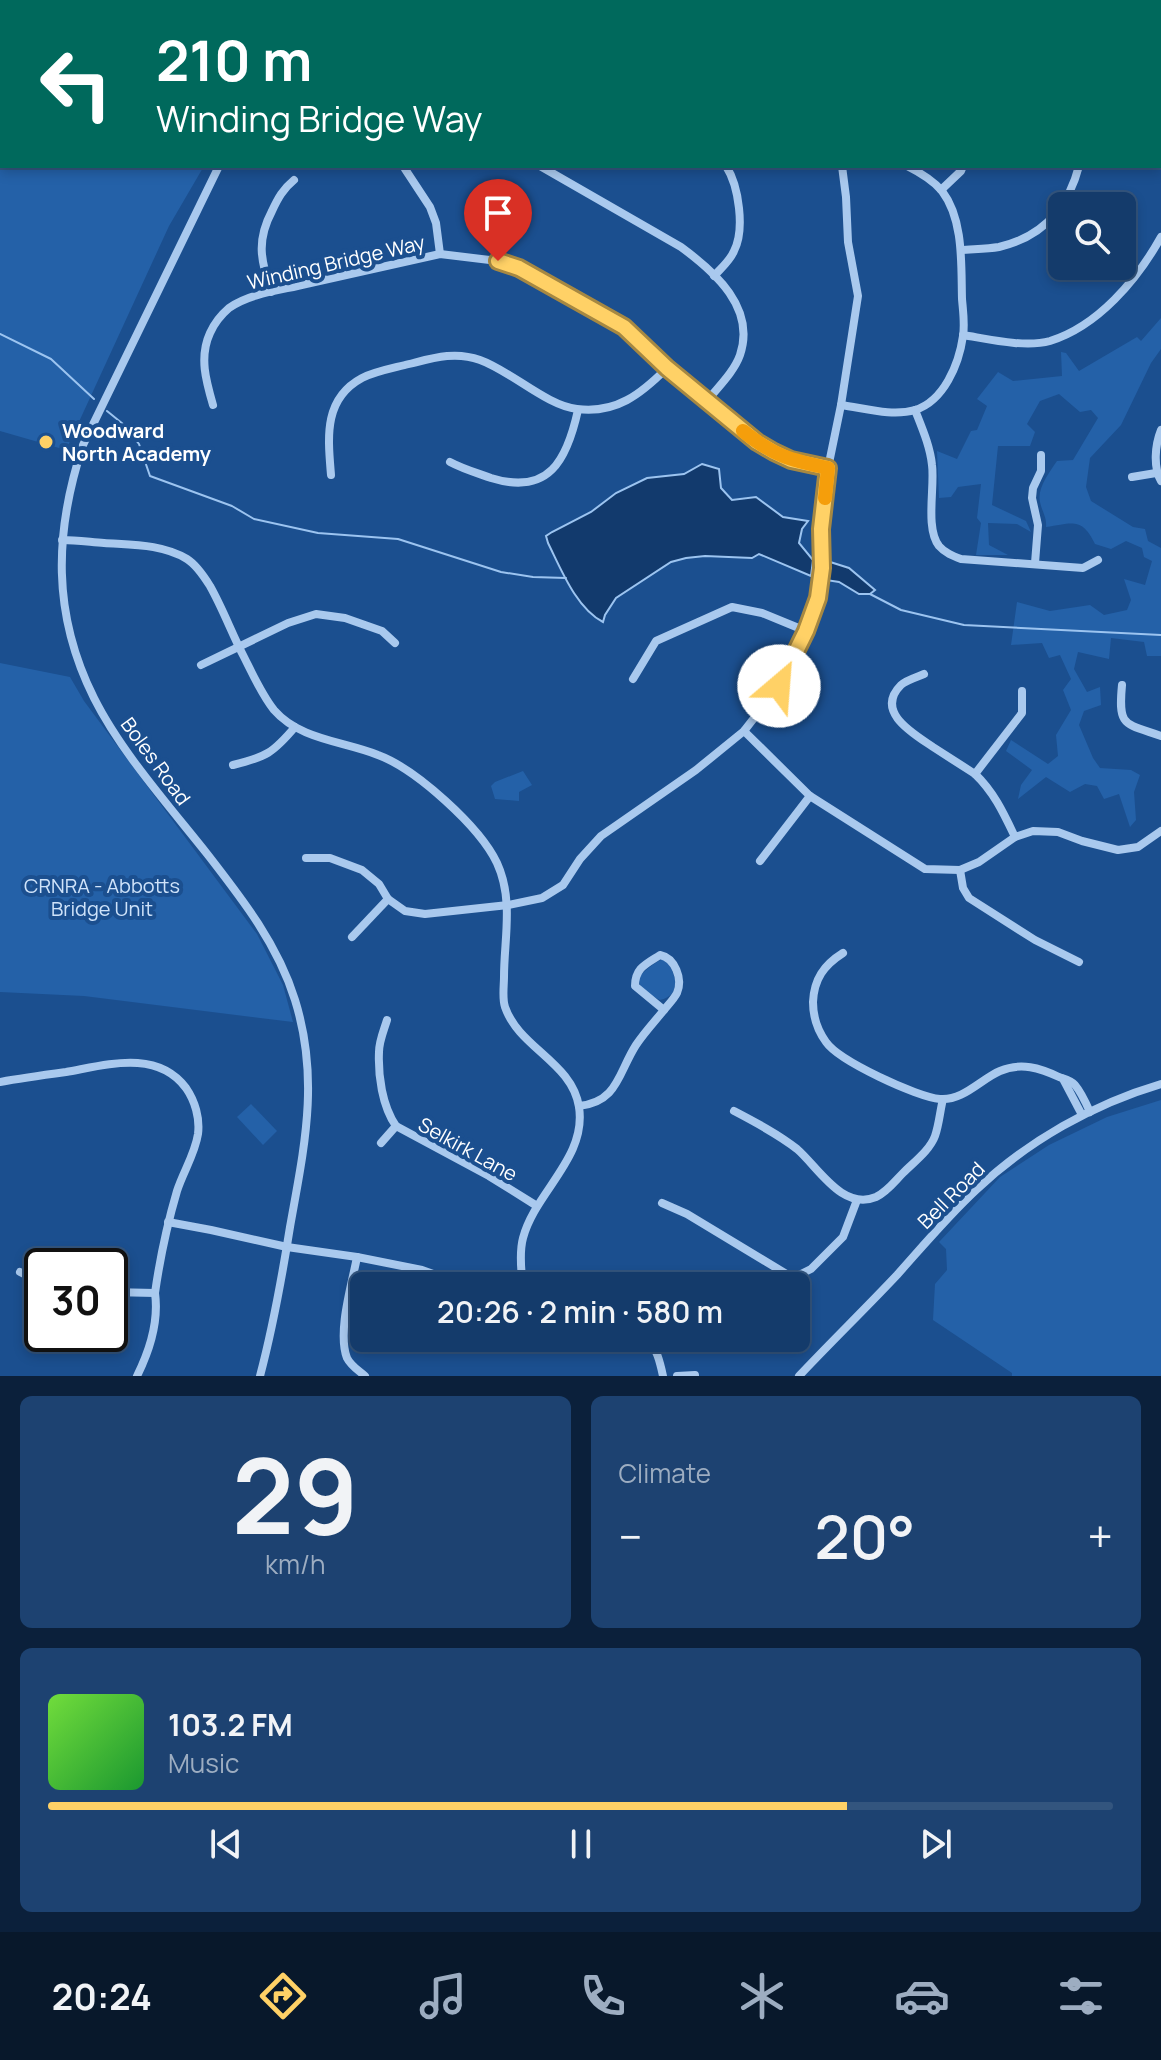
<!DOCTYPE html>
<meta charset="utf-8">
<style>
body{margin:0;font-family:Manrope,sans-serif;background:#1d4271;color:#f1f3f6;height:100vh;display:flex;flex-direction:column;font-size:30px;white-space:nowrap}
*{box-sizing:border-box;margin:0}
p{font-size:26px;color:#9dadc1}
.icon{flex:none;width:44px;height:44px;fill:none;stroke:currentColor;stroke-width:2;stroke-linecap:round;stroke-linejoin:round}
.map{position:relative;height:1376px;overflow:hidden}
.sheet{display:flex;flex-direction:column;gap:20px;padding:20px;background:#0b203b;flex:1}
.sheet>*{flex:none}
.banner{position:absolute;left:0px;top:0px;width:1162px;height:168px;box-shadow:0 4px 12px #0003,0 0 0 2px #33557e;background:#00695c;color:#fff;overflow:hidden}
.tools{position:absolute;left:1048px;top:192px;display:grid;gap:16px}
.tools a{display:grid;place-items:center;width:88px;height:88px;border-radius:12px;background:#143b6b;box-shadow:0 4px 12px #0003,0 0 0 2px #33557e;font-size:40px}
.speed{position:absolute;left:24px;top:1248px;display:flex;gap:16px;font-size:40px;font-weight:700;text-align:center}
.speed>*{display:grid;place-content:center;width:104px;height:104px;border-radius:50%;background:#143b6b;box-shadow:0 4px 12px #0003,0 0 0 2px #33557e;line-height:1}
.speed .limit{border:4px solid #111;border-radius:12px;background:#fff;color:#111}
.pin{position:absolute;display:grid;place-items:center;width:68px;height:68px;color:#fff;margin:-82px -34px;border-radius:50% 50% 50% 0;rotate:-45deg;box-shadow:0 0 8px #0007}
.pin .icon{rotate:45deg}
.me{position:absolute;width:88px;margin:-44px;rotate:27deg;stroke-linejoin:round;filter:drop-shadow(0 0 6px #0008)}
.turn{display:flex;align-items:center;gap:28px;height:168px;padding:0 24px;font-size:36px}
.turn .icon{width:104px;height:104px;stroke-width:2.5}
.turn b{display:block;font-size:56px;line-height:68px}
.big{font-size:60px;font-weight:600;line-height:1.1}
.sheet .tile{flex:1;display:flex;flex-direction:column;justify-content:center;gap:12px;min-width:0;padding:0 28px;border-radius:12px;background:#1d4271}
.sheet .dial{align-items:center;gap:0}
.dial b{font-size:104px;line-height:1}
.song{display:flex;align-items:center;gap:24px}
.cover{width:96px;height:96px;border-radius:12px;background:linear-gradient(135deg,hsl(100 70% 55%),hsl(130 70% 35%))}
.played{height:8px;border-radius:4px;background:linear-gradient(90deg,#ffd166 75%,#33557e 75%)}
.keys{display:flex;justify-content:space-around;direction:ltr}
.heat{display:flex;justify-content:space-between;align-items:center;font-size:44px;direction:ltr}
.sheet .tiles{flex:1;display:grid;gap:20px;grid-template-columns:1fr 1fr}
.tile:last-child{grid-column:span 2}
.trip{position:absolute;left:350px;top:1272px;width:460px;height:80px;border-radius:12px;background:#143b6b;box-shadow:0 4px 12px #0003,0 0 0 2px #33557e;font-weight:600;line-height:80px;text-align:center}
.tab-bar{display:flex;height:128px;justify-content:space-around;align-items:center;background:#08182b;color:#9dadc1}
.tab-bar .icon{width:56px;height:56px}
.tab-bar .selected{color:#ffd166}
.tab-bar b{font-size:36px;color:#f1f3f6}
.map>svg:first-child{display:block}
</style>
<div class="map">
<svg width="1161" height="1376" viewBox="0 0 1161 1376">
<rect width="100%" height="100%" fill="#1b4f8f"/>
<g fill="#2461a8">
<polygon points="0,36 2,37 2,166 204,166 169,226 66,450 0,431"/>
<path d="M1161,318V349L1151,363L1121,425L1090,458L1086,487L1091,501L1133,527L1145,529L1148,541L1161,548V656H1147L1144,642L1111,638L1109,659L1078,652L1074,669L1087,692L1100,687L1101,705L1084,711L1079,725L1093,758L1100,768L1131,770L1140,775L1134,792L1136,820L1130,827L1119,794L1104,799L1097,786L1085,784L1070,792L1046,777L1018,799L1021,785L1032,770L1006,751L1011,740L1048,764L1058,756L1056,735L1071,710L1063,690L1071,679L1060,655L1049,658L1042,643L1011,645L1017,602L1050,611L1090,605L1104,615L1127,610L1131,600L1124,579L1145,585L1152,561L1144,557L1142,548L1126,541L1111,549L1095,544C1082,517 1073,523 1046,527C1047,517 1042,512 1040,502C1037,488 1049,473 1057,461L1073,460L1098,418L1091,410L1080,412L1059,394L1040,401L1027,424L1035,432L1030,446H998L992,505L1026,521L1031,532L1017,524L988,523L989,545L1008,555H976L981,523L977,518L981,484L958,487L951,497L939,498L937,451L957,459L971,431L977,430L987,406L977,399L998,372L1013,381L1062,376L1061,352L1066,353L1079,371L1137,337L1141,341Z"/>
<polygon points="0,663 70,677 84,701 257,934 283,985 293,1022 84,996 0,992"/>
<polygon points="523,771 532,785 519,792 519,801 495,799 491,786 495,782"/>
<path d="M664,959C677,972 682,996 660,1000C647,993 629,983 646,970C652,965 657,961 664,959Z"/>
<polygon points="1161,1100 1161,1376 1012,1376 1012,1373 933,1320 935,1284 947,1270 946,1249 939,1242 1000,1177 1049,1145 1107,1117"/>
<polygon points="251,1104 277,1131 263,1145 237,1117"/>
</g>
<g fill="#123a6d" stroke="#9cc4f0" stroke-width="2">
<path d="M702,464L719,469L721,488L732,500L756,497L783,517L808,521L802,529L799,543L813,560L811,576L759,554L752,558L705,556L686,558L671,562L616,598L605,615L603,622C576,608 561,569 548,543L546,536L552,532L591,512L616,493L647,478L684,474Z"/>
<polygon points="827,561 849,568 875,590 870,594 859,594 839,582 826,580"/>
</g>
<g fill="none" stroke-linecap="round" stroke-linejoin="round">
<g stroke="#9cc4f0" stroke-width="2">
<polyline points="0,334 51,359 94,399"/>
<polyline points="107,411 123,424 139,444 150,476 232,506 254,519 318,533 398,539 501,572 533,577 566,578"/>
<polyline points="870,594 901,610 964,625 1161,635"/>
</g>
<g stroke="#a9c9ee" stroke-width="8">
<polyline points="741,0 741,2"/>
<polyline points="752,0 752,2"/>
<path d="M219,166L83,445C54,533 52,614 94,698C121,752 170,807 208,855C243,900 278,945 295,1000C320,1080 304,1148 290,1227C282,1277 273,1327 260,1376"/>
<path d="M540,166L681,247C715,272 756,308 740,355C734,372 718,387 707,401"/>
<polyline points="405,169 430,207 436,223 440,254"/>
<polyline points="941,190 961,171 963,166"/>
<path d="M961,250C973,249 987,249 999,247C1042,237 1068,208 1079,166"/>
<path d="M714,276C721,268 730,261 734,251C745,230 739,186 726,166"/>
<path d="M271,292C261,261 256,241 272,211C278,198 283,189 294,180"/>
<path d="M963,335C988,339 1025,348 1050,341C1098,326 1137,280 1161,237"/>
<path d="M213,405C206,381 199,357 210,333C214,324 222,314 229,308C250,293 282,290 306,284C351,274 395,264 440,254L498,261L519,268L624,327L667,368L757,442L791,460L828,468"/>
<path d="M841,405C864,408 892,417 915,410C944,401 959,364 963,336C965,324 963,311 962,299C961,265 964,220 942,191C933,180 919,172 907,166"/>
<path d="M915,410C922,428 930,446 932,465C935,487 925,528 939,546C945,553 953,556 961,559L1083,568L1098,560"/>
<path d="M1161,430C1155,445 1153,467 1161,481"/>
<path d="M450,462C463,469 477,473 491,478C549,496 567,460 578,410"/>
<path d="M331,475C328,438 323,399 362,378C376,371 394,368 409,364C433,358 455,351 480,360C511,371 547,406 577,409C616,414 641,394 667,368"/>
<polyline points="1132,477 1156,473"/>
<path d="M62,540C76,540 90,542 104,543C132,545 162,544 187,559C195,564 205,578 210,586C223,609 232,634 244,657C253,675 262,695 274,710C300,740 343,741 378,755C416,769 480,827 497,863C514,900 504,939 504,977C504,986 502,998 505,1007C519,1048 572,1062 579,1107C587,1158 535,1192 523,1238C519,1253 521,1271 523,1286"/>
<polyline points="1035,563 1038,525 1032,498 1033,488 1041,471 1041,455"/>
<polyline points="201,665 288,623 316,614 345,618 382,631 395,643"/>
<path d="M924,674C917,677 906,680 901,685C874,712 914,734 933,747C947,756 961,765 975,774C994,792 1004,814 1015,837"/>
<polyline points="633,679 656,641 732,607 762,613 806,631"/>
<path d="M1122,685C1118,727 1124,723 1161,736"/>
<polyline points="744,731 810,796 925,869 960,870 979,862 1015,837 1033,831 1058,832 1082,841 1118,850 1138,847 1161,831"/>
<path d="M233,765C266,757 273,753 295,727"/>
<polyline points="975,774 1022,713 1022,691"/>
<polyline points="306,858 330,858 362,870 379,884 388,899 405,911 425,914 508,905 542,898 563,885 580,859 601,836 696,770 744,731 779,686 806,631 818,598 822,568 821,529 828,468 841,405 858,296 848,242 846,197 842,166"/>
<polyline points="760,861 810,796"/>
<polyline points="960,870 963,888 969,898 1035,940 1079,962"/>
<polyline points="352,937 388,899"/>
<path d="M843,953C824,965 814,979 813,1002C813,1016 818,1031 826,1042C839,1061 917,1097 940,1099C963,1101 981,1079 1000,1071C1021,1062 1040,1068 1059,1077C1065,1079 1071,1080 1075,1085C1081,1092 1086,1103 1090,1112"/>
<path d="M660,955C675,958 683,979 677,993C674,999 668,1005 664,1010L635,986C635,968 646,964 660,955Z"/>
<path d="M387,1020C384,1030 379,1041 379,1052C378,1075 382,1106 396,1126L489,1176L537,1206"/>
<polyline points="1063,1079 1082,1115"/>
<path d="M0,1082C22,1078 44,1075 66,1072C106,1065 157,1049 186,1088C195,1101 200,1118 198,1134C195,1154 183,1172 177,1191C167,1225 160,1258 155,1293C159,1322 150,1350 137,1376"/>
<path d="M579,1106C618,1102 618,1073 636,1045C644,1033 655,1021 664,1010"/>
<path d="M734,1111C755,1122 778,1134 797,1149C818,1167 842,1211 876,1197C887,1192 895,1181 903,1173C914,1162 930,1150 935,1136C939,1125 940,1111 943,1099"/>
<polyline points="381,1143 396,1126"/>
<polyline points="662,1203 687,1214 788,1275 801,1274 811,1269 843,1237 857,1200"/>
<polyline points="168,1222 211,1230 287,1247 357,1257 422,1270 467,1286"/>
<path d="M357,1257C352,1284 337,1332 347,1358C351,1366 358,1370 365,1376"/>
<polyline points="20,1272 42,1283"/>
<polyline points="110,1292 155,1293"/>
<path d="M647,1338C657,1349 660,1362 663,1376"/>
<polyline points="677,1376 695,1375"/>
<path d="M799,1376C831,1342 865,1309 897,1275C923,1246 948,1216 976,1190C1028,1141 1093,1104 1161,1084"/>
</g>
<g stroke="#f0f6ff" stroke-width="11">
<polyline points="952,0 959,2"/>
<polyline points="655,2 662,0"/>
<polyline points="677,2 686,0"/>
<polyline points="0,32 2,32"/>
<polyline points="1160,64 1161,64"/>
</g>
</g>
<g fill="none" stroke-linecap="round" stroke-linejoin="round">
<defs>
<polyline id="route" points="498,261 519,268 624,327 667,368 757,442 774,452 791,460 828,468 821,529 822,568 818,598 806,631 779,686"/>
</defs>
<use href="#route" stroke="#a68842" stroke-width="20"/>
<use href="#route" stroke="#ffd166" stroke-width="14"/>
<path stroke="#f59e0b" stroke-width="14" d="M743,431C774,456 790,460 828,468L825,498"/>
</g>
<circle fill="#ffd166" stroke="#1b4f8f" stroke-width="3" cx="46" cy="442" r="8"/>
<g text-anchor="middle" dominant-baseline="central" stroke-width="8" stroke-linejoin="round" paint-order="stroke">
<g font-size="20" fill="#fff" stroke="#1b4f8f">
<text transform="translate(336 262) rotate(-13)">Winding Bridge Way</text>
<text transform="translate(156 761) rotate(54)">Boles Road</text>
<text transform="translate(468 1149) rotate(29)">Selkirk Lane</text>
<text transform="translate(951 1195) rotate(-45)">Bell Road</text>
</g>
<g font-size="20" font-weight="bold" fill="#fff" stroke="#1b4f8f" text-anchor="start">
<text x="62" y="430">Woodward<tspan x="62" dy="23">North Academy</tspan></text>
</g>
<g font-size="20" fill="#cfe3fa" stroke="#1b4f8f">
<text x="102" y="885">CRNRA - Abbotts<tspan x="102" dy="23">Bridge Unit</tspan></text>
</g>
</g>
</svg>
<div class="tools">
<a><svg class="icon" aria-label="search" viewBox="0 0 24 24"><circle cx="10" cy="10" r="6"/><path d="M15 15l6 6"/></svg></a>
</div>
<div class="speed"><div class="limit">30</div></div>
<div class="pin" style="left:498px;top:261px;background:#d93025"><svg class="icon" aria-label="arrive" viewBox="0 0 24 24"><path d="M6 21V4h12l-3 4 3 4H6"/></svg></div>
<svg class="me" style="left:779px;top:686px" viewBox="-20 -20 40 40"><circle r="19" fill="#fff"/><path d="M0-13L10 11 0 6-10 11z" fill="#ffd166"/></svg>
<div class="trip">20:26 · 2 min · 580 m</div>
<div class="banner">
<div class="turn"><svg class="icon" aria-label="left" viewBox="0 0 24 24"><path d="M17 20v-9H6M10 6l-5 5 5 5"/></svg><div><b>210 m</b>Winding Bridge Way</div></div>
</div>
</div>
<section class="sheet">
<div class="tiles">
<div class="tile dial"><b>29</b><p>km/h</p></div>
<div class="tile"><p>Climate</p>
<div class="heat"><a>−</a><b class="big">20°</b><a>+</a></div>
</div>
<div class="tile">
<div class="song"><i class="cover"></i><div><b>103.2 FM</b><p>Music</p></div></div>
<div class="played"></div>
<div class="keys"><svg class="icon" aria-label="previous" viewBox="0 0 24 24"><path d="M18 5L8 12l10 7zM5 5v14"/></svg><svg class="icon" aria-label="pause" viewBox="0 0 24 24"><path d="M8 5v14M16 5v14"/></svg><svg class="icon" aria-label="next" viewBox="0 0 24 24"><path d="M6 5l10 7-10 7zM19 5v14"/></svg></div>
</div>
</div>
</section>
<nav class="tab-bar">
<b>20:24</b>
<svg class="icon selected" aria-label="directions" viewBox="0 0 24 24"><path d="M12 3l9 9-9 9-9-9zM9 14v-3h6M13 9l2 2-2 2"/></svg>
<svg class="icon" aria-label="music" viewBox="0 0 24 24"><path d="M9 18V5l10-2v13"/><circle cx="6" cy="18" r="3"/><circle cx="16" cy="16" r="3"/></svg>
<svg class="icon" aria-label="phone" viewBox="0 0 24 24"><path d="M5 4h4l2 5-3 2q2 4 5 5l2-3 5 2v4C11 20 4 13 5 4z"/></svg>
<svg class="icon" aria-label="climate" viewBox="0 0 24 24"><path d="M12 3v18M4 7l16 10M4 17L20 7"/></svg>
<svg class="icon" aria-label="car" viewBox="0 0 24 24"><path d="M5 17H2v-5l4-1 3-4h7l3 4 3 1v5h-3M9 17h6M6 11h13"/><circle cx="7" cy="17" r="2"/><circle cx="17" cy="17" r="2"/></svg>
<svg class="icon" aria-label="filters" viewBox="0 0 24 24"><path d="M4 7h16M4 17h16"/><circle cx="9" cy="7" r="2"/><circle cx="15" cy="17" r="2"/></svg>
</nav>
